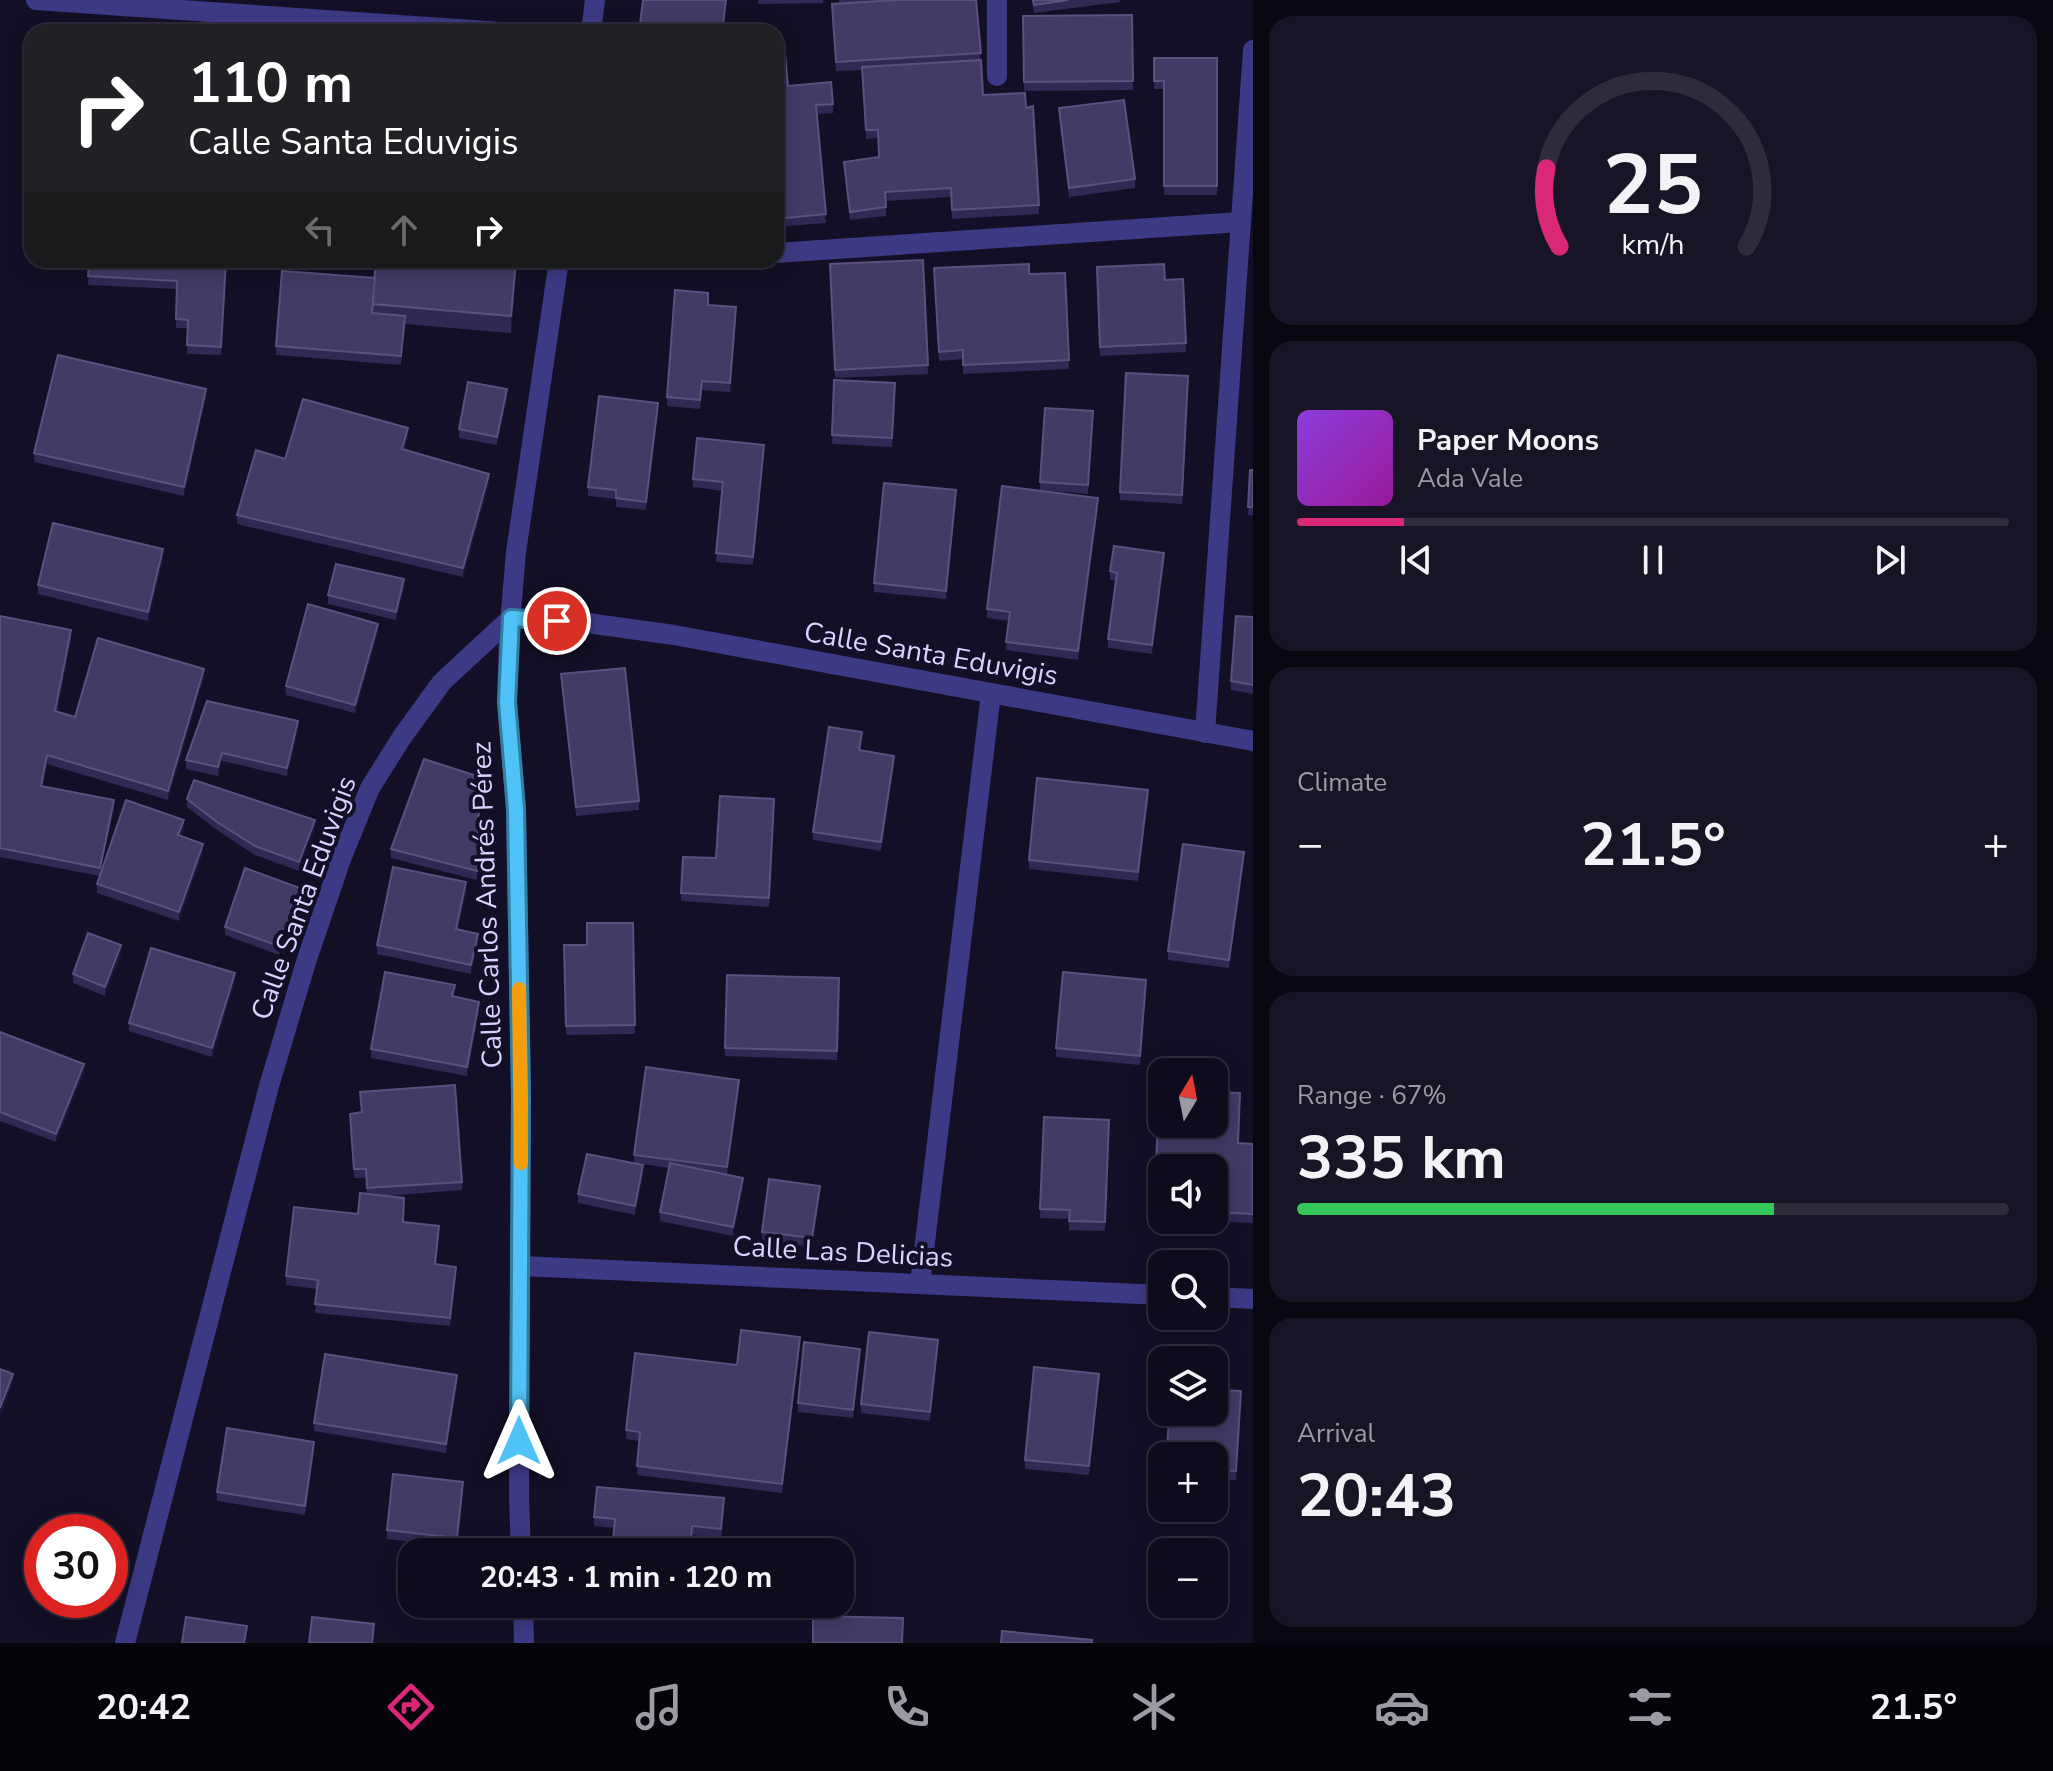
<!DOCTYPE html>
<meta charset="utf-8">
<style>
body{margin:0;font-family:"Nunito Sans",sans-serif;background:#171425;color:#f1f3f6;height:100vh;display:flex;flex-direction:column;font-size:30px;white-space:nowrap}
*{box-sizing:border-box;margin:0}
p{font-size:26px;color:#9b9ba3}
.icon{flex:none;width:44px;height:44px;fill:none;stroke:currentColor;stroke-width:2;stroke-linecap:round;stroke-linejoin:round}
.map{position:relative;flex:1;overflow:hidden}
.drawer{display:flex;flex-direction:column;gap:16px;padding:16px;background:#08060f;width:800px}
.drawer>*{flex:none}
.hud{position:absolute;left:24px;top:24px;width:760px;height:244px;border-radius:24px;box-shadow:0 4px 20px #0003,0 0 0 2px #2e2b3b;background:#202124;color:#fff;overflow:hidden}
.needle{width:52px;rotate:10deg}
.buttons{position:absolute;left:1148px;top:1058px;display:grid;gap:16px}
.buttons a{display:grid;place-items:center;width:80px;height:80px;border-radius:16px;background:#0e0b1c;box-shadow:0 4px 20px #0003,0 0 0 2px #2e2b3b;font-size:40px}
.speed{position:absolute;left:24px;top:1514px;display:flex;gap:16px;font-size:40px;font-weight:700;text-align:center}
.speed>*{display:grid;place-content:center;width:104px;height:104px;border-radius:50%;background:#0e0b1c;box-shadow:0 4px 20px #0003,0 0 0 2px #2e2b3b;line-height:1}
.speed .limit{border:12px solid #d22;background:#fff;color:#111}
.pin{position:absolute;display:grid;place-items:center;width:68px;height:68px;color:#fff;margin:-34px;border:4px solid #fff;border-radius:50%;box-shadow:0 2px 8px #0007}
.me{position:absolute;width:88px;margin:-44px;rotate:0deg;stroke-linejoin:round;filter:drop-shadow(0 0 6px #0008)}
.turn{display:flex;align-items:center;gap:28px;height:168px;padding:0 32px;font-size:36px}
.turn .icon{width:104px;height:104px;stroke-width:2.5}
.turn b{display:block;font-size:56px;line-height:68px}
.lanes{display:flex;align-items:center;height:76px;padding:0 32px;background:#0003;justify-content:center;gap:40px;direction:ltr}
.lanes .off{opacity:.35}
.big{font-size:60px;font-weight:700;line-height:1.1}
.drawer .card{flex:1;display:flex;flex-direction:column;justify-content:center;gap:12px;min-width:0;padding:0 28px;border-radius:24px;background:#171425}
.drawer .dial{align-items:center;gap:0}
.dial svg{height:208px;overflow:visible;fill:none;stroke:#2e2b3b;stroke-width:7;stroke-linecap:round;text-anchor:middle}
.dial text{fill:#f1f3f6;stroke:none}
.song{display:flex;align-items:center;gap:24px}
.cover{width:96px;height:96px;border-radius:12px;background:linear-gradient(135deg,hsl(270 70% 55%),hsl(300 70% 35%))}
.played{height:8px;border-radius:4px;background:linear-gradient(90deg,#db2777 15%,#2e2b3b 15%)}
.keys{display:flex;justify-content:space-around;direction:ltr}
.heat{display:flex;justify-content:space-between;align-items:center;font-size:44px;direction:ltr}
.charge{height:12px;border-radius:6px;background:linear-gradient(90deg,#34c759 67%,#2e2b3b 0)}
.trip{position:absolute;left:398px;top:1538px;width:456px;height:80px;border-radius:24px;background:#0e0b1c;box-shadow:0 4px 20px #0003,0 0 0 2px #2e2b3b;font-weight:700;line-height:80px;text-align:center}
.dock{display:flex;height:128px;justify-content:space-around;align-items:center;background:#06040b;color:#9b9ba3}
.dock .icon{width:56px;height:56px}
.dock .selected{color:#db2777}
.dock b{font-size:36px;color:#f1f3f6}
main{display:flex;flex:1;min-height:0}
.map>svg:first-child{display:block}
</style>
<main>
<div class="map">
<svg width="1253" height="1643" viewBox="0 0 1253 1643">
<rect width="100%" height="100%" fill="#130f26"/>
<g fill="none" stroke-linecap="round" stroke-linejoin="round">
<g stroke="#3d3a85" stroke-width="20">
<polyline points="36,0 501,32"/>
<polyline points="997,0 997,76"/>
<polyline points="591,32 595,0"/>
<polyline points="776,253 1240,222"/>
<polyline points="1205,733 1253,50"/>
<polyline points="521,1266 1162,1295"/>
<polyline points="920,1284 991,693"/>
<polyline points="1214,1297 1253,1299"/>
<polyline points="521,1552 519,1499 521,1096 516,809 507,702 509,636 516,552 559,260"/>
<polyline points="523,1604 524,1643"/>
<polyline points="125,1643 269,1086 306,962 341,859 370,788 402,737 442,682 511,618 580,622 674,635 1253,741"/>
</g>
</g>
<g fill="#312854">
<polygon points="758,0 823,0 823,3 758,4"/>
<polygon points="839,0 976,0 983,95 1026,108 1039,205 1039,214 952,219 951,197 886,201 886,216 850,220 844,162 879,157 878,138 866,139 862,70 836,71 832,4 839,4"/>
<polygon points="1032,0 1120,0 1120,2 1034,13"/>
<polygon points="1132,15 1133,90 1024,91 1023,16"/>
<polygon points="776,44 788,86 833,104 833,113 817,114 826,223 776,227"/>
<polygon points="1154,58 1217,58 1217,195 1164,195 1164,89 1154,89"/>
<polygon points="1059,108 1135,179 1135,188 1069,197 1059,117"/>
<polygon points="89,260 226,260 221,355 187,354 188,328 176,328 177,289 88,285"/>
<polygon points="376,260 517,260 511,333 405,324 401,365 276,355 276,346 375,278"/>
<polygon points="923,260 928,374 835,378 830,264"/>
<polygon points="1097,267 1165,280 1183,279 1186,352 1100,356"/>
<polygon points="1065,273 1069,369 963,374 963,359 939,361 934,277"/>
<polygon points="708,305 736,316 730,392 702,390 700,409 667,406 667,397"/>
<polygon points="834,380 895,392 892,447 832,444"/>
<polygon points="1188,385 1182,504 1120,500 1120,492"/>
<polygon points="206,397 184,496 34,462 34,453"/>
<polygon points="507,398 497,445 459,438 459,429"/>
<polygon points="658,412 646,510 616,507 616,499 588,496 588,487"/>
<polygon points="1093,420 1088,494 1040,490 1040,482"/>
<polygon points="408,437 404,450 489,483 463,577 237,524 237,515 285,459"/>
<polygon points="764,454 753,565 716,562 722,491 693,487 693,479"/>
<polygon points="1250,470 1253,470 1253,516 1248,515"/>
<polygon points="956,499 946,599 874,592 874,583"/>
<polygon points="1098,507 1078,660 1006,650 1009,621 987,618 987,609"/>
<polygon points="163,558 148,621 38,594 38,585"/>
<polygon points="1164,562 1152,654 1108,648 1108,639 1116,581 1110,580 1110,571"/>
<polygon points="404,588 396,620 328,604 328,595"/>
<polygon points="0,616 71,639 57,712 75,717 204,677 168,800 47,764 43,786 114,809 100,874 184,829 181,836 203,852 179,921 97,893 97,884 100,876 0,857"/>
<polygon points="1253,617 1253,694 1231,690 1231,681"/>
<polygon points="378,632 355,713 286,695 286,686"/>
<polygon points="561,674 639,801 639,810 576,816"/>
<polygon points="298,730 287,776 222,761 218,776 186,769 186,760"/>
<polygon points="862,741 860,751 894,764 881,851 813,840 813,832"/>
<polygon points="480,777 477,880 391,858 391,849"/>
<polygon points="187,799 315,828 299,871 255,855 217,830 187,807"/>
<polygon points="1148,799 1138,881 1029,869 1029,860"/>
<polygon points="774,807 769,907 681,901 683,857 716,858"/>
<polygon points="1244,861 1229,968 1168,960 1168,951"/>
<polygon points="466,891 458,930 478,943 471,974 377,954 377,945"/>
<polygon points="300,896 279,955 225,935 225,927"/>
<polygon points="633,923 635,1034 566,1035 564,945 587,945"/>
<polygon points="121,954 105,996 73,983 73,974"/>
<polygon points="839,978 837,1060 725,1056 725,1048"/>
<polygon points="235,982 212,1057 129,1031 129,1023"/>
<polygon points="1146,989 1140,1065 1056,1057 1056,1048"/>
<polygon points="454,997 479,1011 467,1076 371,1058 371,1049"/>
<polygon points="0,1032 84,1072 56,1142 0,1121"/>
<polygon points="739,1089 727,1175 743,1187 733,1236 660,1221 660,1212 669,1168 634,1163 634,1155"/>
<polygon points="1159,1090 1238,1143 1253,1144 1253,1223 1194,1220 1214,1220 1214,1168 1162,1168 1162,1199 1155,1199"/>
<polygon points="360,1092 462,1182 462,1190 385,1196 403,1222 439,1234 436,1264 456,1276 450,1326 315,1313 317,1289 286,1285 286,1276 358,1214 367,1194 366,1178 354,1178 350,1123 350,1114 361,1113"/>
<polygon points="1044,1117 1109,1120 1105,1231 1069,1230 1069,1219 1040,1218"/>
<polygon points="643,1174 635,1215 578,1203 578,1194"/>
<polygon points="820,1194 812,1247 762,1241 762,1232"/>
<polygon points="800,1346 782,1493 637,1475 639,1441 626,1439 626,1430 737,1365"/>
<polygon points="938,1348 930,1421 861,1413 861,1404"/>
<polygon points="860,1357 853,1418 798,1412 798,1403"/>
<polygon points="1099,1383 1089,1475 1025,1469 1025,1460"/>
<polygon points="457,1384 446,1453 314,1431 314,1423"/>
<polygon points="1241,1391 1236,1480 1214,1479 1214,1456"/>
<polygon points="314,1451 305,1515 217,1501 217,1492"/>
<polygon points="463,1491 457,1547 387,1539 387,1530"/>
<polygon points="724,1507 721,1538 594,1526 594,1517"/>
<polygon points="714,1604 732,1604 731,1609 714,1607"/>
</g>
<g fill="#1d163a">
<polygon points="516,260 517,260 511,333 511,316"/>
<polygon points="206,389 206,397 184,496 184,487"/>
<polygon points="507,389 507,398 497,445 497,437"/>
<polygon points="658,403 658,412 646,510 646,502"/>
<polygon points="408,428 408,437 402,458 402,449"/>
<polygon points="764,445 764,454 753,565 753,557"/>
<polygon points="489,474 489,483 463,577 463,568"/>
<polygon points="956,490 956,499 946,599 946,591"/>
<polygon points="1098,498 1098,507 1078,660 1078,651"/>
<polygon points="163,549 163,558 148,621 148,612"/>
<polygon points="1164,553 1164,562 1152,654 1152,645"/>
<polygon points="404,579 404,588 396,620 396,612"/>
<polygon points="378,624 378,632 355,713 355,705"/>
<polygon points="71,630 71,639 55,720 55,711"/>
<polygon points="204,669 204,677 168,800 168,791"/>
<polygon points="298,721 298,730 287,776 287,768"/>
<polygon points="222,753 222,761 218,776 218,767"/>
<polygon points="47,755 47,764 41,794 41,786"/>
<polygon points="894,756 894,764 881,851 881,842"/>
<polygon points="1148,790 1148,799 1138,881 1138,872"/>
<polygon points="114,800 114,809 100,876 100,868"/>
<polygon points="184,820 184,829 178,844 178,835"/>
<polygon points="315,820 315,828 299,871 299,862"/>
<polygon points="203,844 203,852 179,921 179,912"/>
<polygon points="1244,852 1244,861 1229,968 1229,960"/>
<polygon points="466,882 466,891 456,938 456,929"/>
<polygon points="300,888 300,896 279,955 279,946"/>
<polygon points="478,934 478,943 471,974 471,965"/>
<polygon points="121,945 121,954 105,996 105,987"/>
<polygon points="235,973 235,982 212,1057 212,1048"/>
<polygon points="479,1002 479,1011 467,1076 467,1067"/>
<polygon points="84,1064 84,1072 56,1142 56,1134"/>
<polygon points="739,1080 739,1089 727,1176 727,1167"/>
<polygon points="643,1165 643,1174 635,1215 635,1206"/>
<polygon points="743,1178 743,1187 733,1236 733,1227"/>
<polygon points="820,1186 820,1194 812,1247 812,1238"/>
<polygon points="800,1337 800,1346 782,1493 782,1484"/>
<polygon points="938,1340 938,1348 930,1421 930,1412"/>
<polygon points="860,1349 860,1357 853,1418 853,1410"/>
<polygon points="13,1374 13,1383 0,1417 0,1408"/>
<polygon points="1099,1374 1099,1383 1089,1475 1089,1466"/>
<polygon points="457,1375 457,1384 446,1453 446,1444"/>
<polygon points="314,1442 314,1451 305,1515 305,1506"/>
<polygon points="463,1482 463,1491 457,1547 457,1538"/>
</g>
<g fill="#433a66" stroke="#5a527e" stroke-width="2">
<polygon points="643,0 726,0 722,32 639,32"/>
<polygon points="897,0 976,0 981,53 836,62 832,4"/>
<polygon points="1033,0 1068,0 1034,5"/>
<polygon points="1132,15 1133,81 1024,82 1023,16"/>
<polygon points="784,43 788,86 831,82 833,104 816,105 826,214 776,219 776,44"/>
<polygon points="1154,58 1217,58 1217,186 1164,186 1164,81 1154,81"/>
<polygon points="981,60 983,95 1025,93 1026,108 1033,106 1039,205 952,210 951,188 885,192 886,207 850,212 844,162 879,157 878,130 866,130 862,67"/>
<polygon points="1124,100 1135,179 1069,188 1059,108"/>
<polygon points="89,260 226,260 221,347 187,345 188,320 176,319 177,281 88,276"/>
<polygon points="376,260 516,260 511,316 372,304"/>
<polygon points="923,260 928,365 835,370 830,264"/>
<polygon points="1029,264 1029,274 1065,273 1069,360 963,365 963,350 939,352 934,268"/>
<polygon points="1164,264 1165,280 1183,279 1186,343 1100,347 1097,267"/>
<polygon points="282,271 375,278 372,313 405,316 401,356 276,346"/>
<polygon points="675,290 708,293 708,305 736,307 730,383 702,381 700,400 667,397"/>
<polygon points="58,355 206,389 184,487 34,453"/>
<polygon points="1126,373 1188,376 1182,495 1120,492"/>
<polygon points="834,380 895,383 892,438 832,435"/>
<polygon points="468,382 507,389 497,437 459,429"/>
<polygon points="599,396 658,403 646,502 616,498 616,490 588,487"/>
<polygon points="303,399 408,428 402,449 489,474 463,568 237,515 256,450 285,459"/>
<polygon points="1045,408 1093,411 1088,485 1040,482"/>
<polygon points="697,438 764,445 753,557 716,553 723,482 693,479"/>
<polygon points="1250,470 1253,470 1253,507 1248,507"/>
<polygon points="884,483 956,490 946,591 874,583"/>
<polygon points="1002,486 1098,498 1078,651 1006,642 1010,612 987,609"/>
<polygon points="53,523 163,549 148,612 38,585"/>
<polygon points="1114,546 1164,553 1152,645 1108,639 1117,573 1110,571"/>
<polygon points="336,564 404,579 396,612 328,595"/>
<polygon points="308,604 378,624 355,705 286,686"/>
<polygon points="0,616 71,630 55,711 75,717 98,638 204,669 168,791 47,755 41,786 114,800 100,868 0,848"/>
<polygon points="1236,616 1253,617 1253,685 1231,681"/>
<polygon points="625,668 639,801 576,807 561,674"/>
<polygon points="207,701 298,721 287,768 222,753 218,767 186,760"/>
<polygon points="829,727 862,732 859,750 894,756 881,842 813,832"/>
<polygon points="424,759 480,777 477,871 391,849"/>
<polygon points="1037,778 1148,790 1138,872 1029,860"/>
<polygon points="194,780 315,820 299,862 255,846 217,822 187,799"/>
<polygon points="720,796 774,799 769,898 681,893 683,857 716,858"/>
<polygon points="126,800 184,820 178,835 203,844 179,912 97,884"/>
<polygon points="1183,844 1244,852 1229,960 1168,951"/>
<polygon points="393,867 466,882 456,929 478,934 471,965 377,945"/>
<polygon points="245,868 300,888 279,946 225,927"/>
<polygon points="587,923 633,923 635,1025 566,1026 564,945 587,945"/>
<polygon points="88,933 121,945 105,987 73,974"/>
<polygon points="151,948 235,973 212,1048 129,1023"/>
<polygon points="385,972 455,985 452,996 479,1002 467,1067 371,1049"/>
<polygon points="1063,972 1146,980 1140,1056 1056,1048"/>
<polygon points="727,975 839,978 837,1051 725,1048"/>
<polygon points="0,1032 84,1064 56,1134 0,1112"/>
<polygon points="646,1067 739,1080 727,1167 634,1155"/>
<polygon points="455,1085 462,1182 367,1188 366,1169 354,1169 350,1114 362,1112 360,1092"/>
<polygon points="1159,1090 1162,1090 1162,1124 1214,1124 1214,1092 1240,1093 1238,1143 1253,1144 1253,1214 1214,1212 1214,1168 1162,1168 1162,1190 1155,1190"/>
<polygon points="1044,1117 1109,1120 1105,1222 1069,1221 1070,1210 1040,1209"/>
<polygon points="587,1154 643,1165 635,1206 578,1194"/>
<polygon points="670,1163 743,1178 733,1227 660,1212"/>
<polygon points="769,1179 820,1186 812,1238 762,1232"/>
<polygon points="360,1193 404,1198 403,1222 439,1226 435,1264 456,1267 450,1318 315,1304 318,1280 286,1276 294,1207 358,1214"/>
<polygon points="741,1330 800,1337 782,1484 637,1466 640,1432 626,1430 635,1353 737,1365"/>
<polygon points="869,1332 938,1340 930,1412 861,1404"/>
<polygon points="804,1342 860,1349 853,1410 798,1403"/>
<polygon points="325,1354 457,1375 446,1444 314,1423"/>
<polygon points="1034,1367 1099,1374 1089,1466 1025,1460"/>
<polygon points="0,1369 13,1374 0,1408"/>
<polygon points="1214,1390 1241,1391 1236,1471 1214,1470 1214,1456 1167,1456 1169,1412 1214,1412"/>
<polygon points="227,1428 314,1442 305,1506 217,1492"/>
<polygon points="393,1474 463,1482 457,1538 387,1530"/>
<polygon points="597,1487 724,1498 721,1529 692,1526 690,1552 612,1552 615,1519 594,1517"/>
<polygon points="813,1616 903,1618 902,1643 813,1643"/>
<polygon points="186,1617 247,1626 244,1643 182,1643"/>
<polygon points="312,1617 374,1624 372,1643 309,1643"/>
<polygon points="1002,1631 1092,1640 1092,1643 1001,1643"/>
</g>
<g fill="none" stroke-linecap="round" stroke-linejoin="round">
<defs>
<polyline id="route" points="519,1441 521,1096 516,809 507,702 511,618 557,621"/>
</defs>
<use href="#route" stroke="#337fa1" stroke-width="20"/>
<use href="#route" stroke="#4fc3f7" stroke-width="14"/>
<polyline stroke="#f59e0b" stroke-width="14" points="519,989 521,1163"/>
</g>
<g text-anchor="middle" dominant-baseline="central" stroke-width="8" stroke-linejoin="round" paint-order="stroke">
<g font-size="28" fill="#d9d4ff" stroke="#130f26">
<text transform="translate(931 654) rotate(10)">Calle Santa Eduvigis</text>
<text transform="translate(304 898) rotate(-70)">Calle Santa Eduvigis</text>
<text transform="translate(487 905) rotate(-92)">Calle Carlos Andrés Pérez</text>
<text transform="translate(843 1252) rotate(3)">Calle Las Delicias</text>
</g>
</g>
</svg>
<div class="buttons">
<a><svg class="needle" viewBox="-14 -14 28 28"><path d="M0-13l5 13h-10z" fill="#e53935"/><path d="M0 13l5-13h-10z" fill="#9b9ba3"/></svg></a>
<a><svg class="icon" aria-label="sound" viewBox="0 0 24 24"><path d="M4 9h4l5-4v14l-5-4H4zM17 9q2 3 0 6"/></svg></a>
<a><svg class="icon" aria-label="search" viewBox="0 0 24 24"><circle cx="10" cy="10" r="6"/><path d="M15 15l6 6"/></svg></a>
<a><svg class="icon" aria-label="layers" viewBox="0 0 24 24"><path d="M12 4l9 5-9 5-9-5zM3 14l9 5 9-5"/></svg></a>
<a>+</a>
<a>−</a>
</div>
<div class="speed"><div class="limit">30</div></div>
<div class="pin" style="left:557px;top:621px;background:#d93025"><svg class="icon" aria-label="arrive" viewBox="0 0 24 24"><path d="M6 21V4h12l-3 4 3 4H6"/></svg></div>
<svg class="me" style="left:519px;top:1441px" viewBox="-20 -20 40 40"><path d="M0-17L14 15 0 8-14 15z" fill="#4fc3f7" stroke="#fff" stroke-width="4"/></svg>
<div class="trip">20:43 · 1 min · 120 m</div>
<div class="hud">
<div class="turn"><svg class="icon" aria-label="right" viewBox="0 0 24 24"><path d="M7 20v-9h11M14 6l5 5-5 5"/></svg><div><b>110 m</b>Calle Santa Eduvigis</div></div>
<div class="lanes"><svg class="icon off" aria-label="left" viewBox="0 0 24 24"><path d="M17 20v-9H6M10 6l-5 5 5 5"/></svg><svg class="icon off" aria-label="ahead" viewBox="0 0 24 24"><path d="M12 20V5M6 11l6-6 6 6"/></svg><svg class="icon" aria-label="right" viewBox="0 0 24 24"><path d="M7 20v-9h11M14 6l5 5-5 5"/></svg></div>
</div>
</div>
<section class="drawer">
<div class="card dial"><svg viewBox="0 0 100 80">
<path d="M14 69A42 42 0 1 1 86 69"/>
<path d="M14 69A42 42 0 0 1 9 39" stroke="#db2777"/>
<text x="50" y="56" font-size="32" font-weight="700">25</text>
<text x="50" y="72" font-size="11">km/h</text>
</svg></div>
<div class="card">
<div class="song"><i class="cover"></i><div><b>Paper Moons</b><p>Ada Vale</p></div></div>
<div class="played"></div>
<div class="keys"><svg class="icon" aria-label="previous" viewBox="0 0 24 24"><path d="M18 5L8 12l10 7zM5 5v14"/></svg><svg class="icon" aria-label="pause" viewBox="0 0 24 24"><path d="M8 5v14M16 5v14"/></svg><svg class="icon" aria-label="next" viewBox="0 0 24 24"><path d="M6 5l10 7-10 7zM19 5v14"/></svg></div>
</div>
<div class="card"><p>Climate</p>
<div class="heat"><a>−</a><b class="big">21.5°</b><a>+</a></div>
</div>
<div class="card"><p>Range · 67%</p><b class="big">335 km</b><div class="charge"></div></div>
<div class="card"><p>Arrival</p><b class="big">20:43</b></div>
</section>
</main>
<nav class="dock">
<b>20:42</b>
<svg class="icon selected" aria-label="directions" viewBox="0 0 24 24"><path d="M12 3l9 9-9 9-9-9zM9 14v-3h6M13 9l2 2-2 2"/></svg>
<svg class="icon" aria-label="music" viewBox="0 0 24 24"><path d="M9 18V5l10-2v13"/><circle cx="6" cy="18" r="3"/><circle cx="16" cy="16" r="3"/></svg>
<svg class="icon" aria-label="phone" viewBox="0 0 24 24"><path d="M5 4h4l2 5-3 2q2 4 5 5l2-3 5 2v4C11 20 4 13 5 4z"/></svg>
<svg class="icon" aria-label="climate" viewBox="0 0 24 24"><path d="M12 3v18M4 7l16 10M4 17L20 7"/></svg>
<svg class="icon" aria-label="car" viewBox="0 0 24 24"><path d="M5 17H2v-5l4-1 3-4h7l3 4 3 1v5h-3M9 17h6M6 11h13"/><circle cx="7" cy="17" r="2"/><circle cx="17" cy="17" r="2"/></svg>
<svg class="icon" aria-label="filters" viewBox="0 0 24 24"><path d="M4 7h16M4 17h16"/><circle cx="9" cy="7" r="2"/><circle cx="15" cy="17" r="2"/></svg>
<b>21.5°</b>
</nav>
